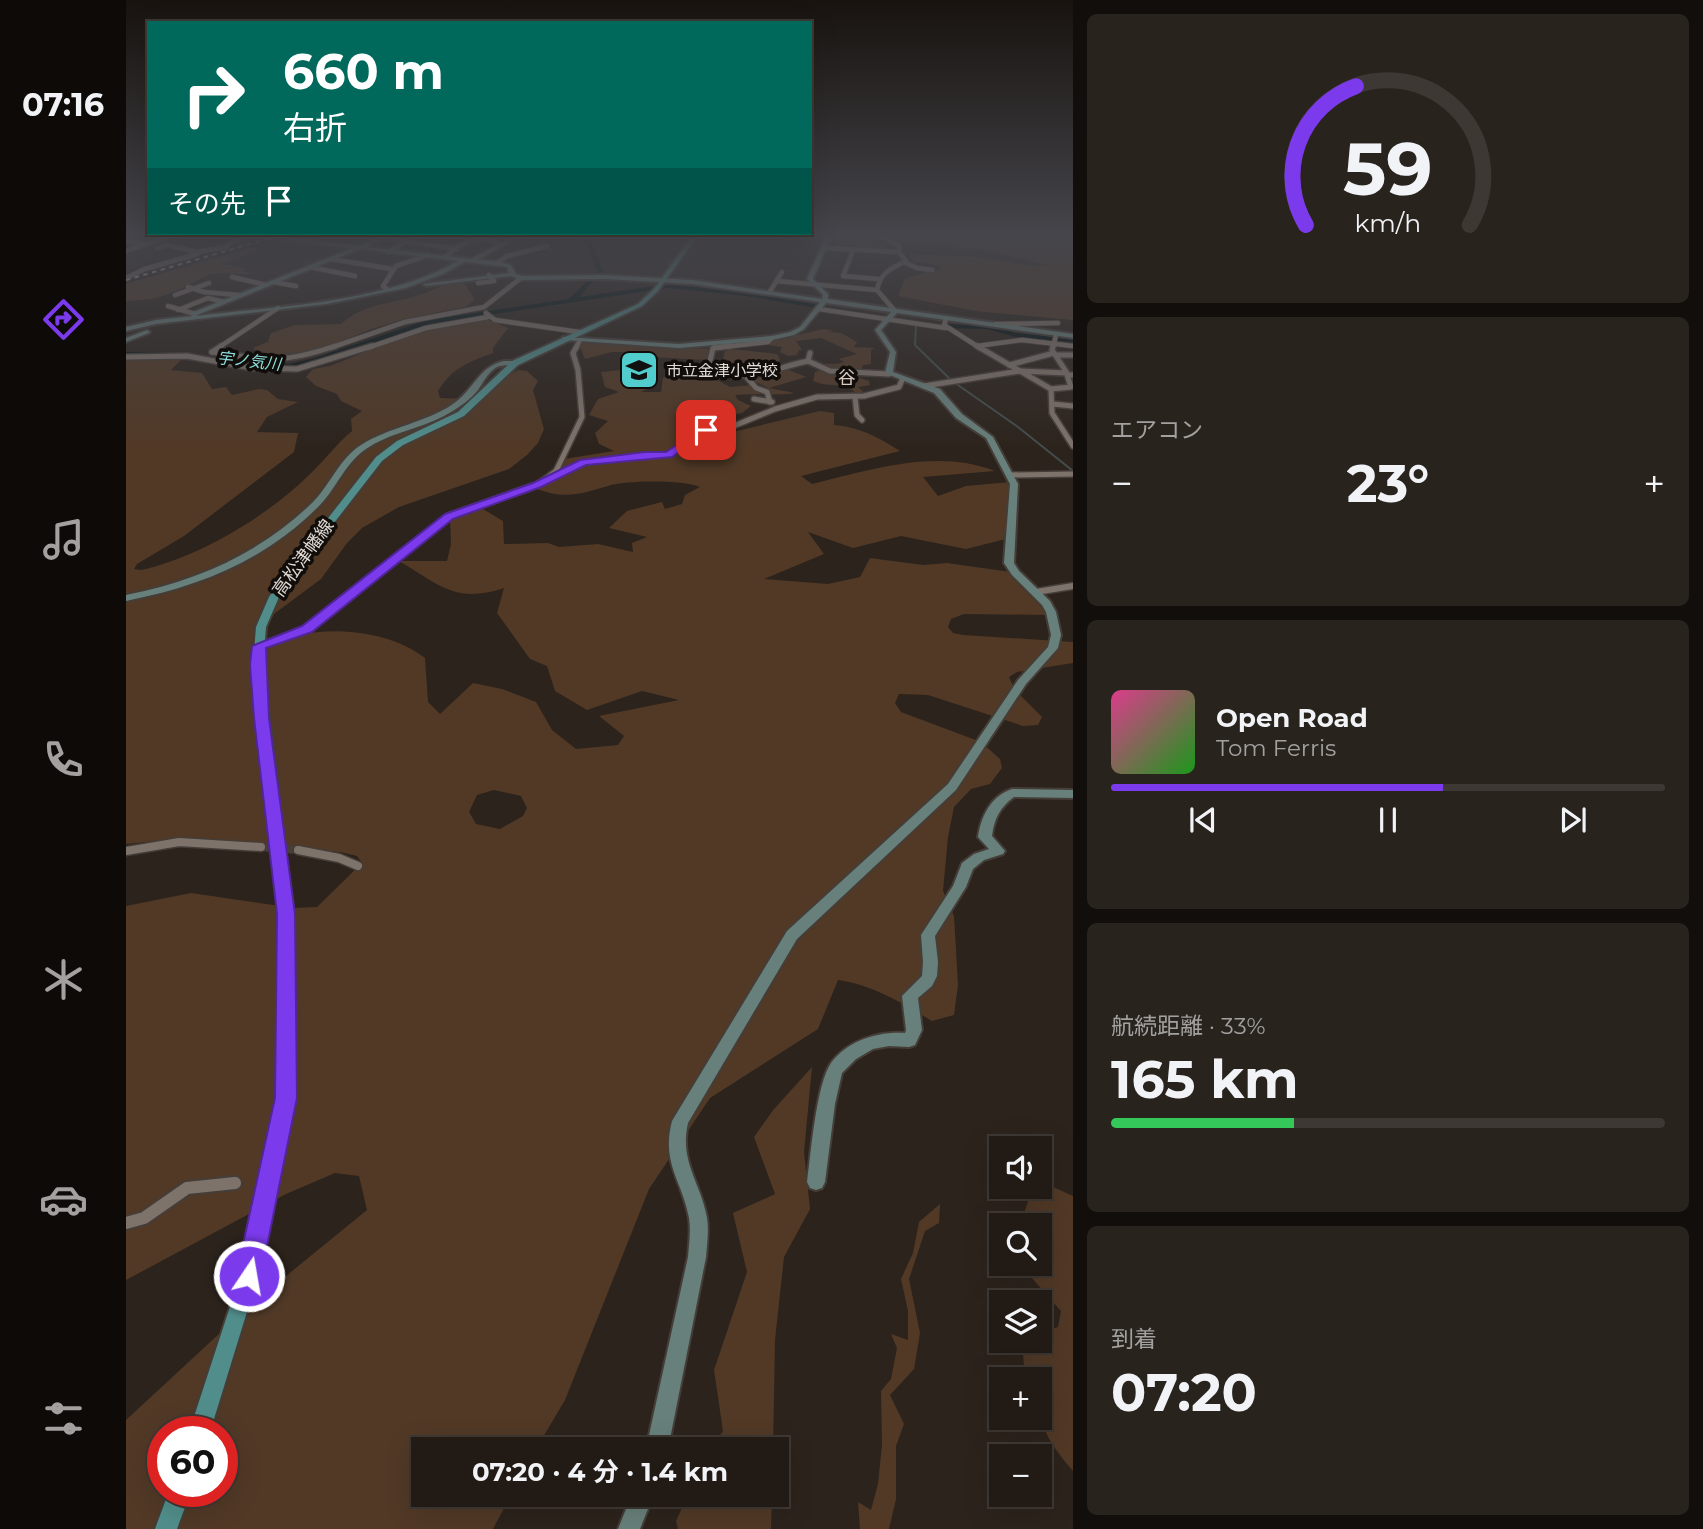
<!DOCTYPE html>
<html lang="ja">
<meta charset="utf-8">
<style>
body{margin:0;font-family:Montserrat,"Noto Sans JP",sans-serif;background:#29231e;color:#f1f3f6;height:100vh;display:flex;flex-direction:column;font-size:26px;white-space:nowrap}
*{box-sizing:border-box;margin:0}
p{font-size:23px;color:#a2a1a0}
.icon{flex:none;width:38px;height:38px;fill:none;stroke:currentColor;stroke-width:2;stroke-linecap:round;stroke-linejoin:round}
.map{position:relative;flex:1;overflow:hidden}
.sheet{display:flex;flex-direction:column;gap:14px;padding:14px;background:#120e0c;width:630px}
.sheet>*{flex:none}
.hud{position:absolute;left:21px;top:21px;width:665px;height:214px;border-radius:0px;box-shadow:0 7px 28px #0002,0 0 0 2px #3e3834;background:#00695c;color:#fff;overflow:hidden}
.fabs{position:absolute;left:863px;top:1136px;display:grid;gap:14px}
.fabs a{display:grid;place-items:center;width:63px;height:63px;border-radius:0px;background:#211a15;box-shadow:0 7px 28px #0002,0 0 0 2px #3e3834;font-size:35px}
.speed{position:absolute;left:21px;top:1416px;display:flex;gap:14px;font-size:35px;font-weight:700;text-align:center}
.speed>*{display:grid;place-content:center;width:91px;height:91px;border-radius:50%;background:#211a15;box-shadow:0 7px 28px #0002,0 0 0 2px #3e3834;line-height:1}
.speed .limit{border:10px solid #d22;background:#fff;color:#111}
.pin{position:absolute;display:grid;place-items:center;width:60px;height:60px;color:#fff;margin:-30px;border-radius:14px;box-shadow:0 4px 10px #0006}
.me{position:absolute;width:77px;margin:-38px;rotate:12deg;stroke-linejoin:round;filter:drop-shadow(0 0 5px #0008)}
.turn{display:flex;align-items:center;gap:24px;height:147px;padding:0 21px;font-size:32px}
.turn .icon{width:91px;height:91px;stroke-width:2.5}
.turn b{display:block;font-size:49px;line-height:60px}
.then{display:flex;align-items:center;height:66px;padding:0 21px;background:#0003;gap:14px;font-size:26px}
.big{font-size:52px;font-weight:700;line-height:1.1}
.sheet .tile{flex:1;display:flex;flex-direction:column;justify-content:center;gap:10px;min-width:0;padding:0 24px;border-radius:10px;background:#29231e}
.sheet .dial{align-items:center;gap:0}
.dial svg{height:182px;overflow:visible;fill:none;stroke:#3e3834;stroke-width:7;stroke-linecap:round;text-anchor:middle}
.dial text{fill:#f1f3f6;stroke:none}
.song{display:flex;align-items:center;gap:21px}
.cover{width:84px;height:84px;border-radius:10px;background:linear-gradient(135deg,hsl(330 70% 55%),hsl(120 70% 35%))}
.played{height:7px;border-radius:4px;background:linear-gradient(90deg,#7c3aed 60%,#3e3834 60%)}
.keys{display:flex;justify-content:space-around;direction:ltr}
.heat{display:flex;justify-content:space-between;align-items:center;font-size:38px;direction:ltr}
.charge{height:10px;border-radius:5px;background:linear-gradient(90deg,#34c759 33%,#3e3834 0)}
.trip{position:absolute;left:285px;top:1437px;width:378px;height:70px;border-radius:0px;background:#211a15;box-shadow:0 7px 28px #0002,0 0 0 2px #3e3834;font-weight:700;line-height:70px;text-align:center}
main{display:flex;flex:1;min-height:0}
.menu{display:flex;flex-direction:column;width:126px;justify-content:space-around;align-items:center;background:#0d0a08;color:#a2a1a0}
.menu .icon{width:49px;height:49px}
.menu .current{color:#7c3aed}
.menu b{font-size:32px;color:#f1f3f6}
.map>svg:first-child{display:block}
</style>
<main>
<nav class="menu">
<b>07:16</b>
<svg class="icon current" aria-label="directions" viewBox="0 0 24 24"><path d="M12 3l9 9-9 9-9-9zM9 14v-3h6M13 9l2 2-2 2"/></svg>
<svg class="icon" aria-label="music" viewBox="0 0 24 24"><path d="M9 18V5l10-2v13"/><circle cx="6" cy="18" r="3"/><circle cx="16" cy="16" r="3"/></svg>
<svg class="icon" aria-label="phone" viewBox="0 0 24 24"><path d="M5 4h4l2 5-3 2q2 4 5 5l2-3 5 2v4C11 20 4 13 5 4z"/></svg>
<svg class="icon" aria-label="climate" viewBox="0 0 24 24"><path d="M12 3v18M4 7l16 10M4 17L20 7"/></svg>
<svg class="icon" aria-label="car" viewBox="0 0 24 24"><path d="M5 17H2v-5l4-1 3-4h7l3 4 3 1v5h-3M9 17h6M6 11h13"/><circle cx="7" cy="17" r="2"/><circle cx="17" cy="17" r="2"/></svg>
<svg class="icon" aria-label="filters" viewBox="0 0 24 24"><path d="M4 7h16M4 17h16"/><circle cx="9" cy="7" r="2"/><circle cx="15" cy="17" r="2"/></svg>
</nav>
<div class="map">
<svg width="947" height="1529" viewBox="0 0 947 1529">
<rect width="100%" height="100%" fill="#2c231c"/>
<g fill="#513926" fill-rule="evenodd">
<polygon points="706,235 743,235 743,242 761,245 760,248 717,245 704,240"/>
<polygon points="792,235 947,235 947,320 850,311 772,296 779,278 813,269 815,266 786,261 784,254 850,257 898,265 923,266 871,252 809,244"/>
<path d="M127,247L135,249L95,264L121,268L115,271L126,273C110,277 92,269 77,277C64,284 48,293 33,297C23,300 10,300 0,301V284Z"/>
<path d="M337,281L349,300L339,307L278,319L246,329L193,350L162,358L135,357L127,348L142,342L145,333L169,325L215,324C237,304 263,304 291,296C306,291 320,282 337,281Z"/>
<path d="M360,319L382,328L367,348V353C342,362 326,368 312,391L314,398C356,401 359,389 392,370L401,371L412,381L407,390L418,429L412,443L401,455L383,469L273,507L236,528L221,543L195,579L129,628L126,647C144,647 157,639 173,635C213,626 267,633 299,658L302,702L314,714L347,683L376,689L410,702L426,730L450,749L492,745L498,736L473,716L553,700L516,691L461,710L429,691L421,666L404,659L371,613L378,588C329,604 314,585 273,561H321L325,544L324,518L357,509L377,521L378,544L422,543L433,547L472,544L507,552L506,543L521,537L483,528L501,511L536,502L539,509L556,504L559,495L574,487C557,480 501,480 482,486C455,494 437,500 409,488L434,470L438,459L488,451L473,444L469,433L482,421L463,415L472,399L493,392L479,387L475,372L495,370L525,383L524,387L515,392H535L537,378L553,372H577L604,387L627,385L669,393C648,396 630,393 609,395L612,400L625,406L616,413L601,416L581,438L694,411L708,413V425C734,427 752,437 774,451L675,476L686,484C743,470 811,448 869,471L797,477L812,496L840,486L884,482L880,539L840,549L775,536L727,548L682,532L698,554L638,579L702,584L734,577L744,558L797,565L821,563L885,572L922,615L838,614L825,619L822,627L827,633L837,635L947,642V663L891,672L883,677L889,690L916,717L912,725L897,726L802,695L773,694L769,703L775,712L855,742L874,759L876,768L864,784L845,789L828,807L822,837L817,891L828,916L832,985L828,1015L806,1021C776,1003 747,985 712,980L692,1029L584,1098L523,1189L439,1400L410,1449H298V1494L385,1495L367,1529H0V1420L122,1307L241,1210L233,1176L209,1173L160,1194L0,1280V906L65,893L168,908L191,907L236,863L231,856L215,852L61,838L0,844V360L13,357L57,358L45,370L76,373L86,389L100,387L106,395L133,389L141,390L152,399L172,402L141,417L131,432L172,433L168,452L58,536L11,564L8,569L15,570C73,557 142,516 184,474C199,460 210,444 226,431L225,419L236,411L215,401L211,394L190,386L180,377L187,369L204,366L272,339L313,327ZM368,790L395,796L401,808L397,816L374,829L350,824L343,812L351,795ZM37,1432H96V1491H37Z"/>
<path d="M697,329L709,331L702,332L715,333L731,342L728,347L749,348L745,350V364L737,365L735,372L719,373L743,381L744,385L732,387L739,393L732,394C713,380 707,389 687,381L689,372L698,369L694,365C703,362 709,366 718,362L713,359L731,354L695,338L670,341L676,350L672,351L671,355L662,356L654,352L656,347L634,344Z"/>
<polygon points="457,341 584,349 580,360 510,356 500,352 486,352 459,359 453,345"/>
<path d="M605,349L651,354L654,360C642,376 612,372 595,367L599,351Z"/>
<polygon points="661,369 680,377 643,388 625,380"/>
<polygon points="686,1067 678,1152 684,1209 658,1257 649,1340 647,1449 585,1449 597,1431 588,1370 621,1272 607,1213 649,1194 628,1137 648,1109"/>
<path d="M914,1181L947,1196V1471C916,1434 914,1427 914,1379H899L896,1341L914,1340V1333L932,1327L935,1311L898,1269L896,1264H914V1225H894L907,1187L914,1186Z"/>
<polygon points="814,1204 813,1223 799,1231 783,1279 794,1333 788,1369 764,1395 778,1424 770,1446 770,1499 763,1529 734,1529 732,1502 745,1510 752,1484 756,1445 755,1391 765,1379 771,1348 765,1334 782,1340 782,1311 775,1279 787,1253 793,1222"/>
<polygon points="562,1495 646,1495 645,1529 552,1529 550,1521"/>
</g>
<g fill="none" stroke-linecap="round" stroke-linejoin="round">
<g stroke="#434e4c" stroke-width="2">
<polyline points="790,325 789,345 824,379"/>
<polyline points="829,383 892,427 947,471"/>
</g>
<g fill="#001212" fill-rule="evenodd">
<polygon points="457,235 463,235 477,271 453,297 542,284 620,292 777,320 773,322 620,296 542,288 302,324 194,362 165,368 126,367 88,360 92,358 126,363 165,364 189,358 301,320 443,299 471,271"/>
<polygon points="807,324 861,325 890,333 947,338 947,342 890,337 861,329 810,328 807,328"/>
<polygon points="0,352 65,353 69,355 65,357 0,356"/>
</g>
<polyline stroke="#473e38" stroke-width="8" stroke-dasharray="8 4.5" stroke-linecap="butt" points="135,847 172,850"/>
<defs>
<g id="street-far4">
<polyline points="134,235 153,238 162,235"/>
<polyline points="441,235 467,237"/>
<path d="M755,235L773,246V252L780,261C765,268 754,273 751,290L769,311"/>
<polyline points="257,238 331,249"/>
<polyline points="0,241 20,244 51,235"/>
<polyline points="31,248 42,245 70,252 101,247 102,244 124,235"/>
<polyline points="698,248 773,252"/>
<polyline points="0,251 17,245"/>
<polyline points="727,251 717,276 752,279"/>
<polyline points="263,252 289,235"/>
<path d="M319,257C335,242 352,234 374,244"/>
<polyline points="205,259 266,269"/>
<polyline points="347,260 394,235"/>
<polyline points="778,262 791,268 806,270"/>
<polyline points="371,263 381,256 421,246"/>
<polyline points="184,267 229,276"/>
<polyline points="106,277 140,285"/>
<polyline points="0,278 19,269 71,254"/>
<polyline points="651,281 751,290"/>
<polyline points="147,282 170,286"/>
<polyline points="352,283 368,281 363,275"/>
<polyline points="62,287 78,292 112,295 110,297"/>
<polyline points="261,289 257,286 270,266 302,255"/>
<polyline points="643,293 656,272"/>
<polyline points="49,295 83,283"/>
<polyline points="42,306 69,314"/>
<polyline points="693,309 820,328"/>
<polyline points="52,310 82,298 98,302"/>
<polyline points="360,313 369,320 453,332"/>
<polyline points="820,319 818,325 854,348"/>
<polyline points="869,324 932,323"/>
<polyline points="851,346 896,340 947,346"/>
<polyline points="92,348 152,308"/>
<polyline points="204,348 279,322 358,307 395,278"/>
<polyline points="241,348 300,328 362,317"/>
<polyline points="450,348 454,340"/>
<polyline points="588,348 642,342 646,338"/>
<polyline points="927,348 930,335"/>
</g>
<g id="street-far3">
<path d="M604,346L587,348L583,365C615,387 648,368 682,361"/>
<polyline points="851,346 925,389 926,413 947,446"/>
<path d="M86,352C140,360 156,364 209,346"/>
<polyline points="86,352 95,346"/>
<polyline points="684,353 682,361 704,371 763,374"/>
<polyline points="930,355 947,355"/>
<polyline points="0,357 61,356 126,368 171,369 246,346"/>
<polyline points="883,365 928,353"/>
<polyline points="619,375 630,388 641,392 644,402"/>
<polyline points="798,386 894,371 941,373 926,350 927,346"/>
<polyline points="925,389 945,387 941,375 947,375"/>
<polyline points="729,397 731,415 736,420"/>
<polyline points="628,399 646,402"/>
<polyline points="927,404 947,406"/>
<polyline points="884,475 947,474"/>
<polyline points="425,478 458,463 519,455 542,455 580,430 598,430 649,409 691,397 738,396 773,387 776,380"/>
<polyline points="400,489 411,485 430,471 456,417 452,370 447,353 451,346"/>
</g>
<g id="street-far2">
<polyline points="910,592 947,586"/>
<polyline points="133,646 181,629 323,516 405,487"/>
</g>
<g id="street-far1">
<polyline points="172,850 213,858 232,866"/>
<polyline points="0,851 53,842 135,847"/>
</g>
<polyline id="street" points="0,1223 18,1218 61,1188 109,1183"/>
<g id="secondary">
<path d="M259,235H267L241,247L374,262L385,265L390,274L396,276L480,275L566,280L696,299L697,295L681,279L700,235H706L687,279L702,294V299L947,334V338L771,313L755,330L770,352L767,372L814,389L836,414L867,437L892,484L888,563L893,571L924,601L930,612L935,635L932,648L900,684L830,790L671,939L562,1123C553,1162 575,1183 581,1218C583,1231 581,1244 580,1257L542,1449H520L562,1257C563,1244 565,1231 563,1218C556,1180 535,1163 546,1121L661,931L822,784L892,680L922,647L925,635L920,612L916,605L886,575L878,563L884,484L860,438L830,418L808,393L759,373L764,352L749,330L765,312L700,303L678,329L668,335L646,340L553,348L439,340L436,338L437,337L553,344L646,336L664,332L674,327L694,302L566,284L480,279L395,280L385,276L300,286L297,284L383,273L381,267L339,262L317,274L280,288L201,304L30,324L0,331V327L30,320L66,316L65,313L227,248L153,240L151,237L233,246ZM234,249L332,261C258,303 153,306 69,316Z"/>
<polygon points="21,330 24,332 23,333 0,342 0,338"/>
<path d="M378,361H389L393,363C385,367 375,363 368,369C361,374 357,383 352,390C343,401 331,409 318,416C293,429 263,433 240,449C219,463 210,489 193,506C138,561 75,586 0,601V595C71,581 135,553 187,502C204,485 214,458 235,445C263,427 299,423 327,404C348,390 353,366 378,361Z"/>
<path d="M886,789L947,790V798L888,797C874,807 868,819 866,836L879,851L877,854L858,860L847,869L840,887L809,936L812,962L811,976L806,986L792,998L796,1030L789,1045L783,1047L763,1046L747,1049L730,1059L716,1073L709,1104L699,1182L696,1188L690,1190L684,1188L681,1182C685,1154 690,1085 705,1063C721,1041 752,1031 779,1033L780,1030L776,996L796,976L797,962L795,935L827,886L836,863L848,854L863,849L852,837C855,816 865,796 886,789Z"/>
<polygon points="506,1494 528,1494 514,1529 492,1529"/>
</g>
<g id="primary">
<polygon points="567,235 572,235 532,291 516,306 392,365 338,416 277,445 256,461 170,572 153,597 140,627 137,665 167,914 168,1098 132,1276 84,1432 63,1432 114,1276 152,1098 153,914 127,665 130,627 143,597 163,568 250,457 271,441 332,412 386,361 512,304 528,289"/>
<polygon points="43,1491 65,1491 51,1529 29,1529"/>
</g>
</defs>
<use href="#street-far4" stroke="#453d38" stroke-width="6"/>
<use href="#street-far3" stroke="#453d38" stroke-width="8"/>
<use href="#street-far2" stroke="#453d38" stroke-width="9"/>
<use href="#street-far1" stroke="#453d38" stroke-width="11"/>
<use href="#street" stroke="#453d38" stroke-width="16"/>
<use href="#secondary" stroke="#453d38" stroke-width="4"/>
<use href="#primary" stroke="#453d38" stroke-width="4"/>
<use href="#street-far4" stroke="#7e736b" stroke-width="4.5"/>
<use href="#street-far3" stroke="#7e736b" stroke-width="5"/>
<use href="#street-far2" stroke="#7e736b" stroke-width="6"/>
<use href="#street-far1" stroke="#7e736b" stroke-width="8"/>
<use href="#street" stroke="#7e736b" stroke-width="12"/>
<use href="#secondary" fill="#68807b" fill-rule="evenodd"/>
<use href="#primary" fill="#518e8b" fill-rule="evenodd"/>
<polyline stroke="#beb8b2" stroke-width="2" stroke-dasharray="4.5 4.5" stroke-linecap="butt" points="0,280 155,235"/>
</g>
<linearGradient id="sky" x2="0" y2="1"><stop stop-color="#18130f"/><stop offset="0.52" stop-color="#45454b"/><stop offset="1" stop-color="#45454b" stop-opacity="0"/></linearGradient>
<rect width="947" height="450" fill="url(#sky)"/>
<polygon fill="#7c3aed" stroke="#51269a" stroke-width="2" points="577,428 585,430 546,457 460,465 415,487 327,519 186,632 140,648 143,718 169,914 171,1098 135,1276 131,1284 123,1288 114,1284 110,1276 149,1098 151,914 128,718 124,665 126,646 176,626 319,514 407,483 454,460 519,452 540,452"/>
<defs>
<symbol id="school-square" viewBox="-11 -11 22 22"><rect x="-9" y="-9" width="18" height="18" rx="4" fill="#52cdcd" stroke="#110d0a"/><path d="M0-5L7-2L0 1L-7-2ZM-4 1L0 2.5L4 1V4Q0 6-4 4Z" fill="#111"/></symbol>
</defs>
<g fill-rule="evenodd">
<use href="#school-square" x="491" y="348" width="44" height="44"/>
</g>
<g text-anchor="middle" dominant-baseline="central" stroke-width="7" stroke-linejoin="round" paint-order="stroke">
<g font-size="16" font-style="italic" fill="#8ddfde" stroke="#110d0a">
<text transform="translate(123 361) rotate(6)">宇ノ気川</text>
</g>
<g font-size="16" fill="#e0dad5" stroke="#110d0a" text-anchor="start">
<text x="540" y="370">市立金津小学校</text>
</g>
<g font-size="18" fill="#d7cac1" stroke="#110d0a">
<text x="721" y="378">谷</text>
</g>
<g font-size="18" fill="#e0dad5" stroke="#110d0a">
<text transform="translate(177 558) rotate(-54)">高松津幡線</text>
</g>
</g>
</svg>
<div class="fabs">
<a><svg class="icon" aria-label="sound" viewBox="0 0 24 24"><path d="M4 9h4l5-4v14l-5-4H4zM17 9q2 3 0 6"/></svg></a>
<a><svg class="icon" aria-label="search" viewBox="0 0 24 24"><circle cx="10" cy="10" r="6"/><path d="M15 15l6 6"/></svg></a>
<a><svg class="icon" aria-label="layers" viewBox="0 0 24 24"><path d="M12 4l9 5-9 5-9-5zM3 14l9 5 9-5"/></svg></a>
<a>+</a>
<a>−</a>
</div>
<div class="speed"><div class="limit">60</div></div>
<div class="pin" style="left:580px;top:430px;background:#d93025"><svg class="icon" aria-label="arrive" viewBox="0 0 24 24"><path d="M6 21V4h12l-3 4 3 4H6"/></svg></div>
<svg class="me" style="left:123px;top:1276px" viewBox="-20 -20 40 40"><circle r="17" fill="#7c3aed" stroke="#fff" stroke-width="3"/><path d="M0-11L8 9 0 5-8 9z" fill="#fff"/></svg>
<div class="trip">07:20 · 4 分 · 1.4 km</div>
<div class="hud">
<div class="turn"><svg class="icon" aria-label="right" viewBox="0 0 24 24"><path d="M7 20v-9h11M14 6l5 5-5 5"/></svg><div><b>660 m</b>右折</div></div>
<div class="then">その先<svg class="icon" aria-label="arrive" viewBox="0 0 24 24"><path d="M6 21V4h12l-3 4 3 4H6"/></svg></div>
</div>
</div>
<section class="sheet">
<div class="tile dial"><svg viewBox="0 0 100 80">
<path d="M14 69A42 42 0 1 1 86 69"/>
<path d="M14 69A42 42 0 0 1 36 8" stroke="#7c3aed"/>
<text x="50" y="56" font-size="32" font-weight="700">59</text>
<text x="50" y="72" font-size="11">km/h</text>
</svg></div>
<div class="tile"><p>エアコン</p>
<div class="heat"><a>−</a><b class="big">23°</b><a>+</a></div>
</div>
<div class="tile">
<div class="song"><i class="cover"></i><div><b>Open Road</b><p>Tom Ferris</p></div></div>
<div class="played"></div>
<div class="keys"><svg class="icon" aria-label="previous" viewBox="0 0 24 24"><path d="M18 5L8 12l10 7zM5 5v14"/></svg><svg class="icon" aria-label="pause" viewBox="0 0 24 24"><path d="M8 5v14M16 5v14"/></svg><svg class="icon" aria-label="next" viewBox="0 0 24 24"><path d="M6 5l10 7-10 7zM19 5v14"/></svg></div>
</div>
<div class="tile"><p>航続距離 · 33%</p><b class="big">165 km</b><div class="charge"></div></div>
<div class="tile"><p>到着</p><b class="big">07:20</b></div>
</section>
</main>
